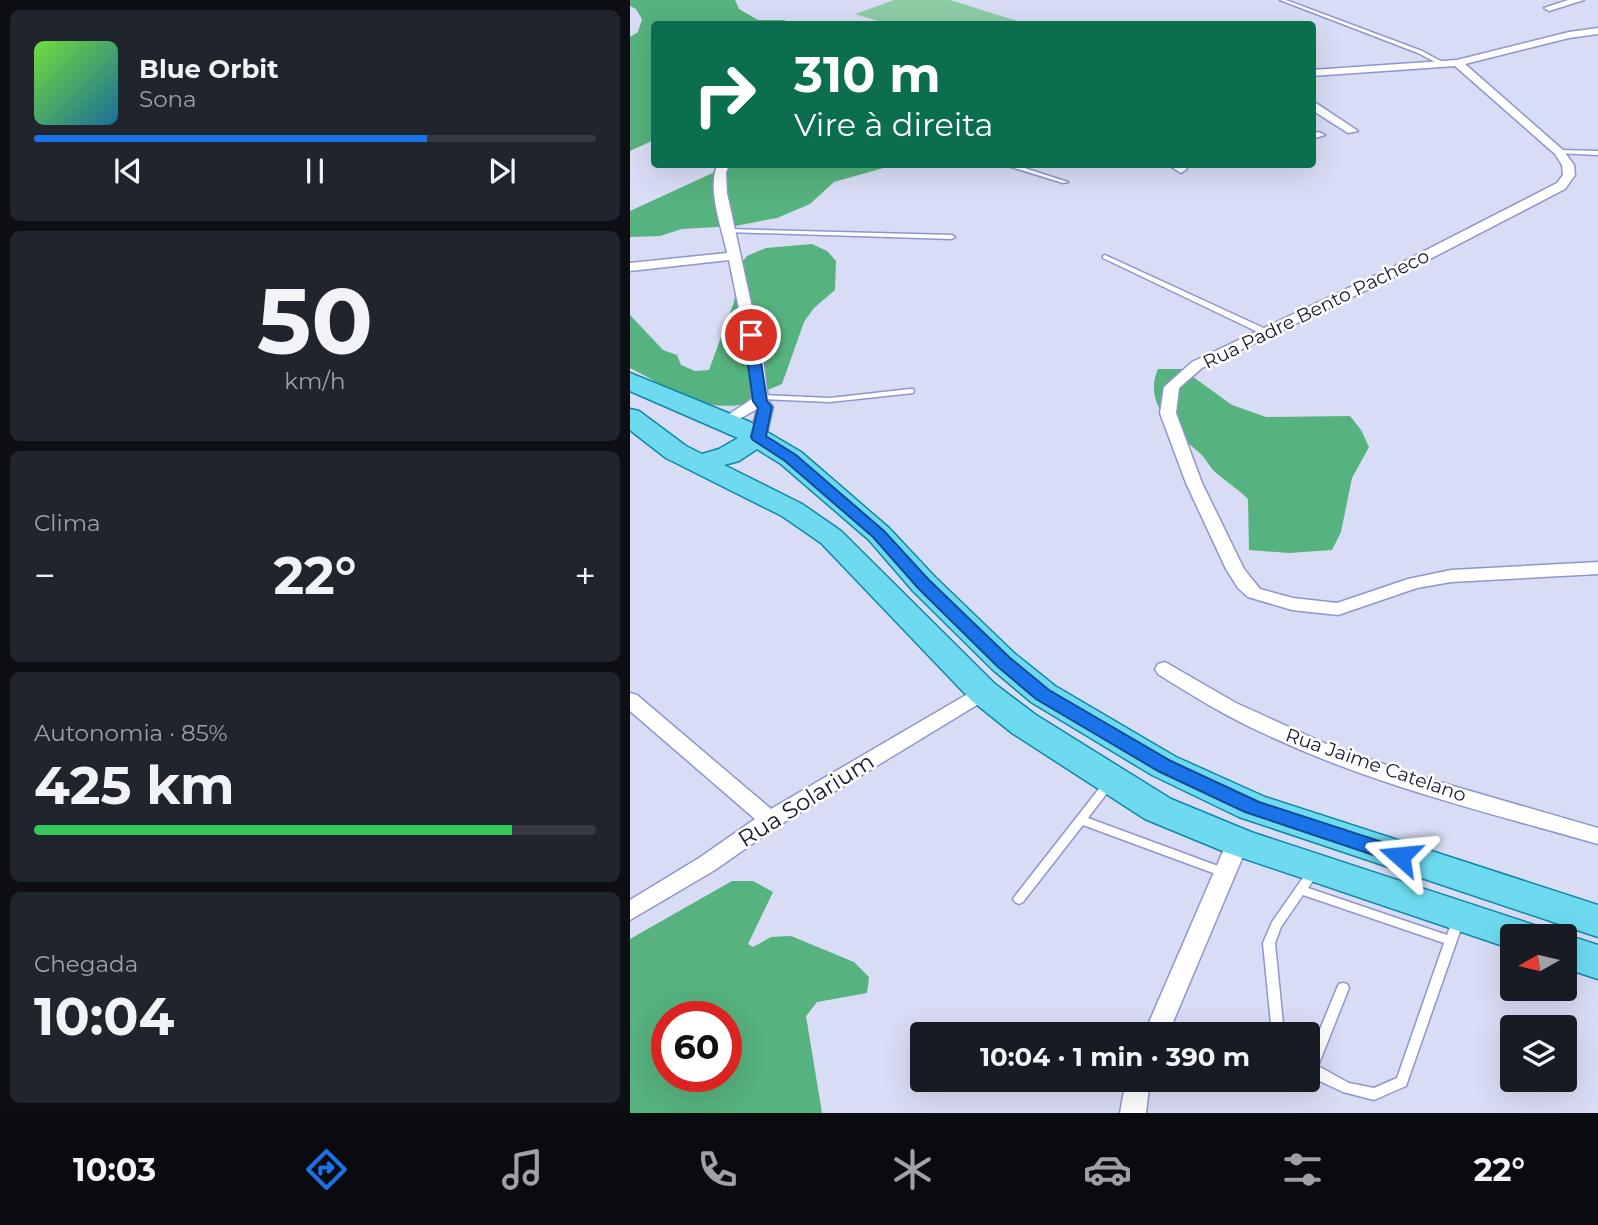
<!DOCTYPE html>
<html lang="pt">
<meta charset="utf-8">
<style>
body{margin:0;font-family:Montserrat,sans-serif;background:#20242c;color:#f1f3f6;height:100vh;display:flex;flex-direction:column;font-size:26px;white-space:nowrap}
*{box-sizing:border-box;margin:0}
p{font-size:23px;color:#9ea1a6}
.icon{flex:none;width:38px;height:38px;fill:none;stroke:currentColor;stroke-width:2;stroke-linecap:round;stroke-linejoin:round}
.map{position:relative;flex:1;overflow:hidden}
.side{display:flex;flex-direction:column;gap:10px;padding:10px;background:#0d0f14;width:630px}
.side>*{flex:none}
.top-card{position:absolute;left:21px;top:21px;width:665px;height:147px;border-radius:7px;box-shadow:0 7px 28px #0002;background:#0b6e4f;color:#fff;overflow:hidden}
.needle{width:46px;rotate:262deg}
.fabs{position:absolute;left:870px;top:924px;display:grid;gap:14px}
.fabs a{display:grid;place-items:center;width:77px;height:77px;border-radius:7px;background:#171b24;box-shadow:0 7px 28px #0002;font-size:35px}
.speed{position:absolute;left:21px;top:1001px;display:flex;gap:14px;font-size:35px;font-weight:700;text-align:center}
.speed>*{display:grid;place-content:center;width:91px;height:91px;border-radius:50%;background:#171b24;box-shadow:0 7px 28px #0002;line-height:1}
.speed .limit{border:10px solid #d22;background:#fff;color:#111}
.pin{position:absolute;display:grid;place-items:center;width:60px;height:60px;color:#fff;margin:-30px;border:4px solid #fff;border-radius:50%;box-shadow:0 2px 7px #0007}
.me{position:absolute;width:77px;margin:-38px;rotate:288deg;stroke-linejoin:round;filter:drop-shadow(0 0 5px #0008)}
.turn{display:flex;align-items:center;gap:24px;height:147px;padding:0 28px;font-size:32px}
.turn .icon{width:91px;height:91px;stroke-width:2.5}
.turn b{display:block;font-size:49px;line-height:60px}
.big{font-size:52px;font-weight:700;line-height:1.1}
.side .card{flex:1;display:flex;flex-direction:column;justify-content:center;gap:10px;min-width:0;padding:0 24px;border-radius:10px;background:#20242c}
.side .dial{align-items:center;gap:0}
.dial b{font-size:91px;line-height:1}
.song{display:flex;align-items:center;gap:21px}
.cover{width:84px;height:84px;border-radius:10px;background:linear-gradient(135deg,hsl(100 70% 55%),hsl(200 70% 35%))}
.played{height:7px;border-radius:4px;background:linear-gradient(90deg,#1a73e8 70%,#363941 70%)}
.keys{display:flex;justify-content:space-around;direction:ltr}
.heat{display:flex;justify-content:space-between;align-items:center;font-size:38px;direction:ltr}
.charge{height:10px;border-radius:5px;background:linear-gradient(90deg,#34c759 85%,#363941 0)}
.trip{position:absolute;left:280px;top:1022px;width:410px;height:70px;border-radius:7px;background:#171b24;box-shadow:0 7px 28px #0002;font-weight:700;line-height:70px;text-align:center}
.dock{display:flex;height:112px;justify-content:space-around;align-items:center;background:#090b0e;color:#9ea1a6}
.dock .icon{width:49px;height:49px}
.dock .selected{color:#1a73e8}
.dock b{font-size:32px;color:#f1f3f6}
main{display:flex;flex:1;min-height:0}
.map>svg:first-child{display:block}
</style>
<main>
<section class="side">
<div class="card">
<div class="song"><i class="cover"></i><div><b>Blue Orbit</b><p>Sona</p></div></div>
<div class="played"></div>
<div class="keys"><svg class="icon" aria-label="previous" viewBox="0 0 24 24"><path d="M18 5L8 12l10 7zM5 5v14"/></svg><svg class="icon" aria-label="pause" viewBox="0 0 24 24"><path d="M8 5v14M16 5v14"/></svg><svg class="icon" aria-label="next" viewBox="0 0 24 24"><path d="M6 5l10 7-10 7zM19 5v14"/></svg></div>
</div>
<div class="card dial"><b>50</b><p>km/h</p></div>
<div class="card"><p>Clima</p>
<div class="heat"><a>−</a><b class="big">22°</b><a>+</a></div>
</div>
<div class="card"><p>Autonomia · 85%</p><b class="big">425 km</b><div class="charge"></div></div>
<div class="card"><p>Chegada</p><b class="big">10:04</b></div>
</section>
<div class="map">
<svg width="968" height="1113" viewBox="0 0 968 1113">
<rect width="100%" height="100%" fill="#d8ddf5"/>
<polygon fill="#8ccca5" points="264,0 320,0 390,22 383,24 257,24 225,14"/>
<g fill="#56b27e" fill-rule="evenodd">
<polygon points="0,0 105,0 109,9 128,20 155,20 153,24 24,24 24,140 0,151 0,37 8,32 12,19 6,9 0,6"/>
<polygon points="100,165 264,165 204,182 180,204 147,218 105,226 52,229 30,236 0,237 0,211"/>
<path d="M182,244L197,251L206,261L205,290L184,308L174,322L152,384L133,392L134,400C75,417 51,394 0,368V315L33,350L47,355L51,365L65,371L79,370L104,302L109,266L117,256L136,248Z"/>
<path d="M528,369H552L602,405L636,417L720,416L731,430L739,447L722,478L711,532L702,550L659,553L619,550L618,499C608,489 595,481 584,471C579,466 576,459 571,454C546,433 512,404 528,369Z"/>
<path d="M102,881H123L143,892L118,944L123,947L141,937L161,936L224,962L239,977L237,993L187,1002L176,1016L192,1113H0V939ZM37,1017H96V1076H37Z"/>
</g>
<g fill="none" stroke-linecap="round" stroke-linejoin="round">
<defs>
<g id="lane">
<polygon points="650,0 656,0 792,51 818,65 813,66 788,53"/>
<polygon points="929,150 968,151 968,155 927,153 927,151"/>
<polygon points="371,164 382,164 438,182 433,183"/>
<polygon points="99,229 322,235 325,237 322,239 97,232 96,231"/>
<polygon points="475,255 638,330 639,332 638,334 632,334 473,258 473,256"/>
<polygon points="280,389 283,389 284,391 283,393 200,402 130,399 126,397 130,395 200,398"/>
<polygon points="479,780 483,781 484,784 458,818 599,870 601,873 599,876 595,877 591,876 453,825 393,902 389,904 385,902 383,899 385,896 475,781"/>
<polygon points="683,868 687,869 689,872 678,888 817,935 824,917 828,915 832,917 834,920 776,1086 744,1100 713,1092 677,1075 677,1061 707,988 709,984 713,983 717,984 719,988 688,1066 719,1083 744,1088 767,1078 814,943 673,895 651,927 645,943 653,1024 658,1034 646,1034 641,1024 633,943 642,922 679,869"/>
</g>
<g id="street">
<polygon points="938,0 954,0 919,11 914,8"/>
<polygon points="968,28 968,34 939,38 835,64 933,150 944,165 945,175 935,189 775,272 572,368 549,388 546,413 572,483 614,569 630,589 663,598 707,603 778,579 821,570 968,562 968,574 821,582 787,588 708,615 662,610 618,597 608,588 596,569 556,483 530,413 534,387 562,362 765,266 927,183 933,175 932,165 925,154 825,66 682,76 682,70 827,60 939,32"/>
<polygon points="682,102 686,103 728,131 718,133 682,110"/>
<polygon points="682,133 689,132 695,135 682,139"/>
<path d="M88,164H100L96,172L97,193L133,358L138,400L143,407L136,437L128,442L120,437L127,409L95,427L87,422L122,399L119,358L99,260L0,271V263L97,253C92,228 76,188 88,164Z"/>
<polygon points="537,164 552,164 557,169 551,173"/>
<path d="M535,662L606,703L694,743L785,775L968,828V844C856,812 740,784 635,734C597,717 563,696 528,674L525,669L528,664Z"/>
<polygon points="353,685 360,687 363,692 360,697 148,826 85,870 0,920 0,900 69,858 125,819 0,711 0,693 7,695 141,809"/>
<polygon points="608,834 616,836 619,842 538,1034 514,1034 597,842 600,836"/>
<polygon points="496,1080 520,1080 516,1113 490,1113"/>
</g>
<g id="primary">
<polygon points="0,373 120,422 171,452 259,528 305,577 384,653 425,686 546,757 635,797 968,905 968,937 609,817 522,775 401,702 362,669 283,591 239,540 151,464 127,449 109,461 94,465 172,504 211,531 365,684 406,715 541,799 621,832 904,925 910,936 882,936 882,949 595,852 515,819 382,733 341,700 191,543 152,516 36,458 0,430 0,409 9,411 56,446 72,454 89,449 108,438 0,391"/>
<polygon points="934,934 968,945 968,979 934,968 934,936 929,936"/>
</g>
</defs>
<use href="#lane" stroke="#8d96ce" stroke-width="3"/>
<use href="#street" stroke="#8d96ce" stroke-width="3"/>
<use href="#primary" stroke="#1087a4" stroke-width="3"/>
<use href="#lane" fill="#fff" fill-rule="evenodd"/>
<use href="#street" fill="#fff" fill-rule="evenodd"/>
<use href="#primary" fill="#6ddaef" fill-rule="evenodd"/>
</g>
<polygon fill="#1a73e8" stroke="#114b97" stroke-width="2" points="121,331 127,335 137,401 142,407 136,436 166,455 254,531 299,580 379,657 419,690 541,761 629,802 777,850 780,856 777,861 770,864 615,812 528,771 406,699 367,666 288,588 243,537 155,461 123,440 121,437 128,408 123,401 114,335"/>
<g text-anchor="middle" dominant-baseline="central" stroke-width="5" stroke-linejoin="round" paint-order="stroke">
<g font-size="19" fill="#16192e" stroke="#fff">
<text transform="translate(686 309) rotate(-26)">Rua Padre Bento Pacheco</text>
<text transform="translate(746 765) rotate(19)">Rua Jaime Catelano</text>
</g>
<g font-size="23" fill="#16192e" stroke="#fff">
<text transform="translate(176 800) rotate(-32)">Rua Solarium</text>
</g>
</g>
</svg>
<div class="fabs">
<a><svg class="needle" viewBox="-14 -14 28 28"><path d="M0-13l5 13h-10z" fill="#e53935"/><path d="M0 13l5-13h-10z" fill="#9ea1a6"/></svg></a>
<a><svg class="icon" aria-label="layers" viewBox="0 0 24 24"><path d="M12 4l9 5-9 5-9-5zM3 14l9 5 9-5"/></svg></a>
</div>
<div class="speed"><div class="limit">60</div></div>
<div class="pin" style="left:121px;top:335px;background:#d93025"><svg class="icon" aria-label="arrive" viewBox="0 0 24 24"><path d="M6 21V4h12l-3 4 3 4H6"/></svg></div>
<svg class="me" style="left:770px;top:856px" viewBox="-20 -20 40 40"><path d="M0-17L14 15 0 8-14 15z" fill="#1a73e8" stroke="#fff" stroke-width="4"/></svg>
<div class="trip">10:04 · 1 min · 390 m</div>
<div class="top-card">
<div class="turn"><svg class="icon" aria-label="right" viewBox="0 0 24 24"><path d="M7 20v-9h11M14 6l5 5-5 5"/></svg><div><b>310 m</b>Vire à direita</div></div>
</div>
</div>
</main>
<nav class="dock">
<b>10:03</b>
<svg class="icon selected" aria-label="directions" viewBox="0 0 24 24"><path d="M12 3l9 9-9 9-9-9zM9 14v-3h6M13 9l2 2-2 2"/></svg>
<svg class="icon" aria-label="music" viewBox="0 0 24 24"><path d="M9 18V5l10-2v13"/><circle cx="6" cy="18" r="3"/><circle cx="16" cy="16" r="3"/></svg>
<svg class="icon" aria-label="phone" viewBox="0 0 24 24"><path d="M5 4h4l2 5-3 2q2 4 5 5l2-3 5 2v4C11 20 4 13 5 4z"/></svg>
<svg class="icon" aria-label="climate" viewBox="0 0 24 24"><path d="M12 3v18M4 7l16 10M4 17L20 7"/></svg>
<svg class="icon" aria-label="car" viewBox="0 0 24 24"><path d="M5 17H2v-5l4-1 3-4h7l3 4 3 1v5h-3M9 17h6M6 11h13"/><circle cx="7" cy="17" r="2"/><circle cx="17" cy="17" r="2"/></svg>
<svg class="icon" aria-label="filters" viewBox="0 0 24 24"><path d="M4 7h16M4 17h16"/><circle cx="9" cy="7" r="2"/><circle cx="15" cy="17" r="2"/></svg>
<b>22°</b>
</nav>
